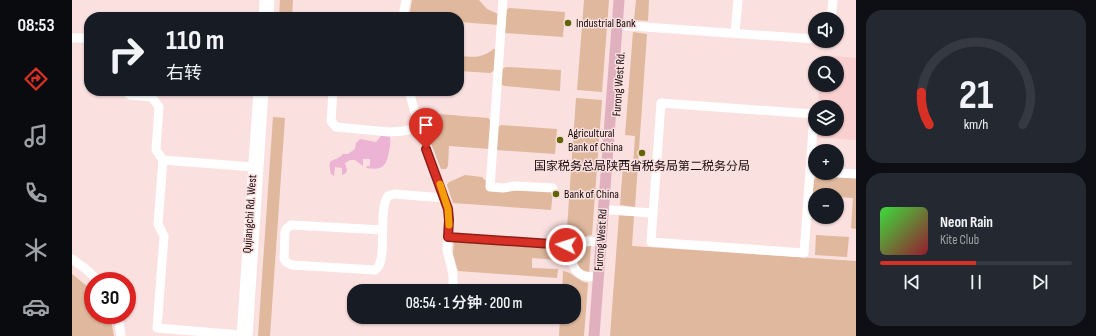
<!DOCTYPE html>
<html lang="zh">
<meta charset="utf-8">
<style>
body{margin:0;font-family:"Sofia Sans Condensed","Noto Sans SC",sans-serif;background:#242831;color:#f1f3f6;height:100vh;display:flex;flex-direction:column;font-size:15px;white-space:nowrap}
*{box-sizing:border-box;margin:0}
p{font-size:13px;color:#9ea1a6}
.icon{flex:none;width:22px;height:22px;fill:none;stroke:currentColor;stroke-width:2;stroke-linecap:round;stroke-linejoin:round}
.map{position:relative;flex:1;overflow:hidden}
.panel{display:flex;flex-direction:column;gap:10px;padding:10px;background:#0d0f14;width:240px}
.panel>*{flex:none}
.banner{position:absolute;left:12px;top:12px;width:380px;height:84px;border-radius:16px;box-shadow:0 1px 3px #0004;background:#171b24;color:#f1f3f6;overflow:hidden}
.tools{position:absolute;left:736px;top:12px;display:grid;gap:8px}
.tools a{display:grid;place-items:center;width:36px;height:36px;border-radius:50%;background:#171b24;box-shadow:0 1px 3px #0004;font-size:20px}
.speed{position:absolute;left:12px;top:272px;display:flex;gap:8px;font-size:20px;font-weight:700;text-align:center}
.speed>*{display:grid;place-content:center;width:52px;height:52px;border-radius:50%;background:#171b24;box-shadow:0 1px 3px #0004;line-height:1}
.speed .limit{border:6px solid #d22;background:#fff;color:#111}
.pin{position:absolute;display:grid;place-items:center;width:34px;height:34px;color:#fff;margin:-41px -17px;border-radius:50% 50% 50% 0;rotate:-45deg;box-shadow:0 0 4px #0007}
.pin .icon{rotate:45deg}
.me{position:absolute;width:44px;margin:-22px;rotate:274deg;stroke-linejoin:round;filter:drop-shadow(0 0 3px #0008)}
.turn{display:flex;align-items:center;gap:14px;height:84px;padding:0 16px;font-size:18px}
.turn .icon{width:52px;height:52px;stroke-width:2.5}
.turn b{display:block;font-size:28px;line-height:34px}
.panel .widget{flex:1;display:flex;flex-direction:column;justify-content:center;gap:6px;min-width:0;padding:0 14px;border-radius:16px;background:#242831}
.panel .dial{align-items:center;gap:0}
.dial svg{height:104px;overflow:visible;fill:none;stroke:#363941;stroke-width:7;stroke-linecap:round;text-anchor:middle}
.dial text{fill:#f1f3f6;stroke:none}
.song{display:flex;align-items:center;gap:12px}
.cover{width:48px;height:48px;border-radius:6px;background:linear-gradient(135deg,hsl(120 70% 55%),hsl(350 70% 35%))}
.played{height:4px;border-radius:2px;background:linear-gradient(90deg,#d93025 50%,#363941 50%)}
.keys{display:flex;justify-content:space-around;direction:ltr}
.trip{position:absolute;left:275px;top:284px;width:234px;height:40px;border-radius:16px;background:#171b24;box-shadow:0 1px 3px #0004;font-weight:600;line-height:40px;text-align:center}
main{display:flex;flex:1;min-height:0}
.tabs{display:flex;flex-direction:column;width:72px;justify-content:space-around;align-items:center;background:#090b0e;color:#9ea1a6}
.tabs .icon{width:28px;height:28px}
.tabs .selected{color:#d93025}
.tabs b{font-size:18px;color:#f1f3f6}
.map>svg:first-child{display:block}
</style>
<main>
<nav class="tabs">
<b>08:53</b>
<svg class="icon selected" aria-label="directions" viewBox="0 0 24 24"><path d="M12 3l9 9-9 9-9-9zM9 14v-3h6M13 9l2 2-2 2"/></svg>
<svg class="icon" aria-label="music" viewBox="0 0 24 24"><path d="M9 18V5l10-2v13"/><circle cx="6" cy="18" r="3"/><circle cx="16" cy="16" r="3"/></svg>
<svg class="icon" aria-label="phone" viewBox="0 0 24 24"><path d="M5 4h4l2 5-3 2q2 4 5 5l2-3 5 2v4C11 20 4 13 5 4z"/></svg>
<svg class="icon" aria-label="climate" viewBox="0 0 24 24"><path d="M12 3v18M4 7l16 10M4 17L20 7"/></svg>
<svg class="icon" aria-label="car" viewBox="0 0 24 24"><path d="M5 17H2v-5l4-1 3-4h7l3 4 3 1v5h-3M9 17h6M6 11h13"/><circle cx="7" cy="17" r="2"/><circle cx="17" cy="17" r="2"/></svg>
</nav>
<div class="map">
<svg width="784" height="336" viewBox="0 0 784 336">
<rect width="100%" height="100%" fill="#fae0df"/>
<polygon fill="#f9d0cf" points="749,55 784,58 784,140 744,137 744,129 765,129 765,107 746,107 747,85 765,85 765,63 749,63"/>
<g fill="#dfb89d">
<polygon points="208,0 221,0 220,17 207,17"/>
<polygon points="340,0 407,0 415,9 426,14 427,25 387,22 387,17 337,17"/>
<polygon points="512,0 537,0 530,92 505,90"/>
<polygon points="564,0 577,0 576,21 562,20"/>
<polygon points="437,8 493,12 491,37 432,33 434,10"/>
<polygon points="561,32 575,34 563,207 548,205 551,165 561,165 563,136 553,135"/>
<path d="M422,49H424L423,70L418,73L387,71V56C404,57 407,59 422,49Z"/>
<polygon points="434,67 489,70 488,91 432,86 429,84 430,69"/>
<path d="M504,98L530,100L520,235C508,236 503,243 494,243Z"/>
<polygon points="354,113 416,118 419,121 418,149 377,146 376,166 374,169 369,169 350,120 352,115"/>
<polygon points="201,117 213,118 198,336 186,336"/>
<polygon points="429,125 485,129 483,154 424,150 426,127"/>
<polygon points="393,175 410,177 415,182 443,189 481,191 479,210 381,203 375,185 377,182"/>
<polygon points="746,175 784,177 784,229 779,228 781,198 765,197 765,195 740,195 742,180"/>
<polygon points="547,215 562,216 560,246 784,261 784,336 538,336"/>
<polygon points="744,235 777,237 775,257 743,255"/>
<polygon points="382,240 487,248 486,260 460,258 460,268 486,269 485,278 386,271 381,254"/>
<path d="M519,245L517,273C502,269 503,261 509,249Z"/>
<path d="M491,271C501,272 505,281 516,283L512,336H487L488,317H502V291H490Z"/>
<polygon points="0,274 21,291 21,315 38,315 42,336 0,336"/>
</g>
<path fill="#ecb3d5" d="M309,136H318V138C319,142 318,147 317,151C315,166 310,171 294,168L295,166H298V159H291V166L283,160H278L273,163L275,170L274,173L270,175V168L263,167L262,176L259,174C255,155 261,164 271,154H276L283,149L284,143L288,139L304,142Z"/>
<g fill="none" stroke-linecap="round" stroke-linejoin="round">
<g stroke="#fff" stroke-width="9">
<polyline points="431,0 418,187 431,188 443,186 481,188"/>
<polyline points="191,17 192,0"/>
<polyline points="197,17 198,0"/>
<polyline points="331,17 334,0"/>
<polyline points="759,19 761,0"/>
<polyline points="545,25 743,39"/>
<polyline points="663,33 666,0"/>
<polyline points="0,38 17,38"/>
<polyline points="17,79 17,86"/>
<polyline points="53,91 58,95 80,97 87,107 84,150 91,160 86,224 92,236 85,328 169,335"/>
<polyline points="261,91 259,121 264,127 317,132 332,131 347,127"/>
<polyline points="337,91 347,127 376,209 377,220 375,250 381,274 381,291"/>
<polygon points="589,103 742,114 732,253 579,242"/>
<polyline points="91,160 181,167"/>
<polyline points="765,173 784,174"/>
<polyline points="538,210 581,213"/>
<path d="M311,230L219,225L214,229L213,232L212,259L214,262L220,265L303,270C317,262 305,210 316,196L322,194L373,198"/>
<polyline points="376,237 506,246"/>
<polyline points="0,259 15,270 26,281"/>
<path d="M526,277C521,277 515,277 510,275C496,268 498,247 513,242C518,241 524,242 529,242"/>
<polyline points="45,315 47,322 49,336"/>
<polyline points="169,336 186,91"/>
<polyline points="176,336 192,91"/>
</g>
<polyline stroke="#e1b0bf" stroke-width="11" points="522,336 547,0"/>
</g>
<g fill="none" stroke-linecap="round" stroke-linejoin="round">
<defs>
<polyline id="route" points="354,149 376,209 377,220 376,237 494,245"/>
</defs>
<use href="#route" stroke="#8d1f18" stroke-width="10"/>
<use href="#route" stroke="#d93025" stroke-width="7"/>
<polyline stroke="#f59e0b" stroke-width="7" points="368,184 376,209 377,225"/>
</g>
<g fill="#626602" stroke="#fae0df" stroke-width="1.5">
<circle cx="496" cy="23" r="4"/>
<circle cx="488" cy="140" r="4"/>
<circle cx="570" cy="153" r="4"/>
<circle cx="484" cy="194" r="4"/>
</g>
<g text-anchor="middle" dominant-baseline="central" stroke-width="3" stroke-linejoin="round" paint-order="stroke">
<g font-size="12" fill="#180a0b" stroke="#fae0df" text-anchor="start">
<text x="504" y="23">Industrial Bank</text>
<text x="496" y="133">Agricultural<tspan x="496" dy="14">Bank of China</tspan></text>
<text x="570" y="166" text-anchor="middle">国家税务总局陕西省税务局第二税务分局</text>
<text x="492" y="194">Bank of China</text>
</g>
<g font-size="12" fill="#180a0b" stroke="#fae0df">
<text transform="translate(547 84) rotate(-86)">Furong West Rd.</text>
<text transform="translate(178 214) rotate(-86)">Qujiangchi Rd. West</text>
<text transform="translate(529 240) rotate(-86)">Furong West Rd</text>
</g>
</g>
</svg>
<div class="tools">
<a><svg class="icon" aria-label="sound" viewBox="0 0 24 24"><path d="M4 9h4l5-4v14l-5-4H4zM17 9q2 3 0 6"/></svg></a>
<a><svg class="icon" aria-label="search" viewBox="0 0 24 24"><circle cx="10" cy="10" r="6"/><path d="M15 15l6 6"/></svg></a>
<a><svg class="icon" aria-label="layers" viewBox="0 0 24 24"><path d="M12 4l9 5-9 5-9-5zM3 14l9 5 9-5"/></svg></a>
<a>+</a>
<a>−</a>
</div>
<div class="speed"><div class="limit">30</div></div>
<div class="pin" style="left:354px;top:149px;background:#d93025"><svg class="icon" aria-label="arrive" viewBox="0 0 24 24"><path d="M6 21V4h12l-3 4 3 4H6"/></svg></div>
<svg class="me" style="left:494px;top:245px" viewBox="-20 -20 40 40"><circle r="17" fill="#d93025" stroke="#fff" stroke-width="3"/><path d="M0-11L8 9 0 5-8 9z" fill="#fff"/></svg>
<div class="trip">08:54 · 1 分钟 · 200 m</div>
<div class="banner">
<div class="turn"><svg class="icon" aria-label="right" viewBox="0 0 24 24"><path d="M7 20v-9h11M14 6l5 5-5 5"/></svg><div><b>110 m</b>右转</div></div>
</div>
</div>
<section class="panel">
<div class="widget dial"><svg viewBox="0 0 100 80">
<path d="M14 69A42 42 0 1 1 86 69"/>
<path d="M14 69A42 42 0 0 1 8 44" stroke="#d93025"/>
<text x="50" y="56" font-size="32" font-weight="700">21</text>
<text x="50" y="72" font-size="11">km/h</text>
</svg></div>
<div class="widget">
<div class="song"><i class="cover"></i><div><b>Neon Rain</b><p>Kite Club</p></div></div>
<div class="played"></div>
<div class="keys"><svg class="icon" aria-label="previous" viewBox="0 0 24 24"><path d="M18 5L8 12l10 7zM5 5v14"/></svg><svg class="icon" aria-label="pause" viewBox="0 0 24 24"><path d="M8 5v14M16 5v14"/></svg><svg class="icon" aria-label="next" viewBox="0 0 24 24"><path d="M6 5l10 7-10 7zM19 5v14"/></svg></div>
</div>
</section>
</main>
